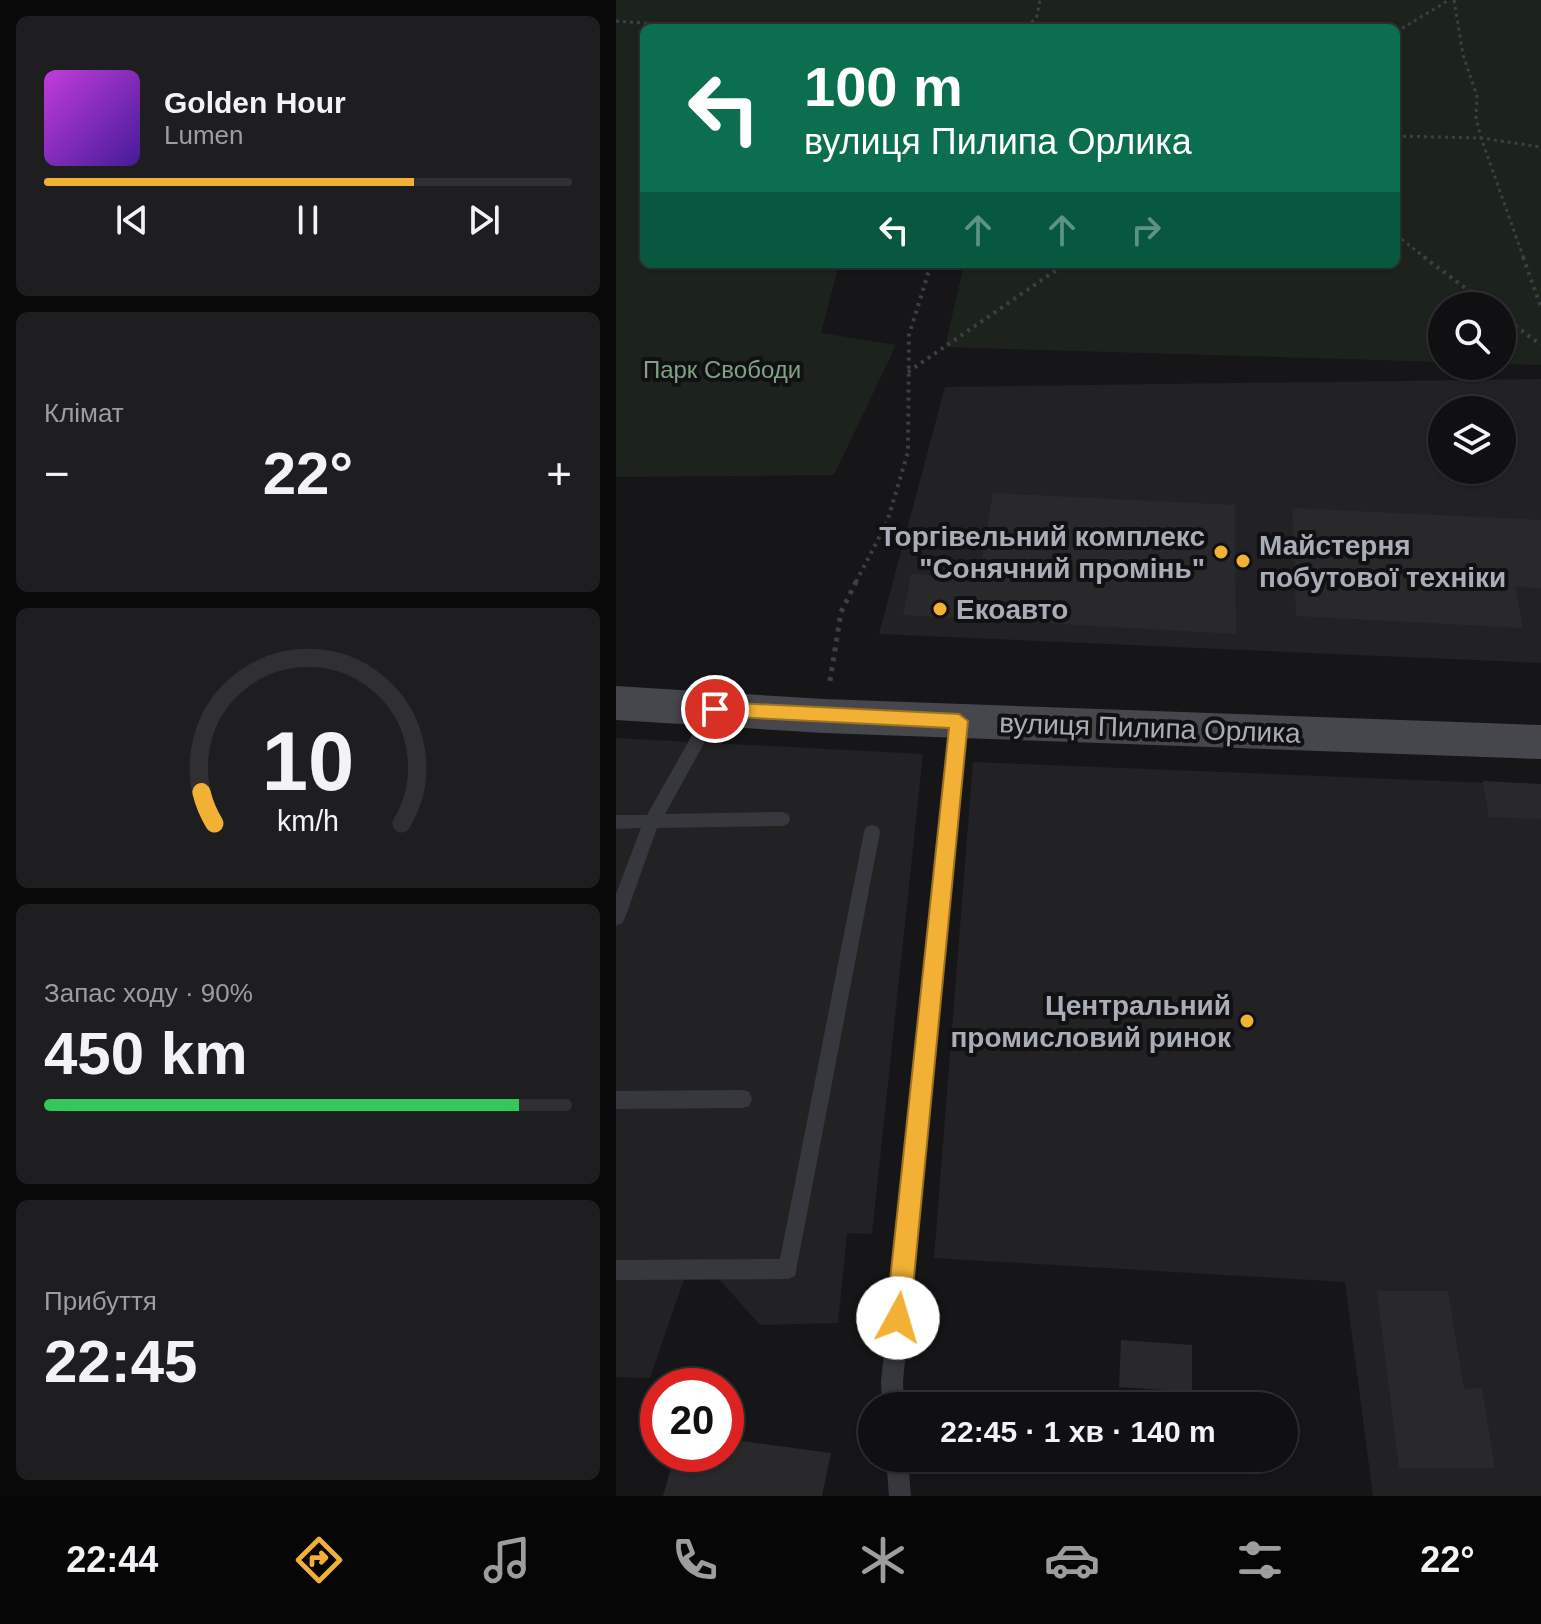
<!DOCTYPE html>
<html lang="uk">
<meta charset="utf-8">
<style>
body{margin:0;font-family:Arial,sans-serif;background:#1e1e20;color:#f1f3f6;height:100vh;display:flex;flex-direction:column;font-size:30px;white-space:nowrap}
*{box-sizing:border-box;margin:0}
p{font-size:26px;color:#9c9d9f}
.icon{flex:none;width:44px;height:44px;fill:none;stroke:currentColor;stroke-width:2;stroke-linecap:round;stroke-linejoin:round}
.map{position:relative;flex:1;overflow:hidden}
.details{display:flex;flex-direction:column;gap:16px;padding:16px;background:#09090a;width:616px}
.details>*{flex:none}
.hud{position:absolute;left:24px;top:24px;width:760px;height:244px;border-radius:12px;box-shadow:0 2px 6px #0004,0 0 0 2px #303032;background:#0b6e4f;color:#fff;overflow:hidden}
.fabs{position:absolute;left:812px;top:292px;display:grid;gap:16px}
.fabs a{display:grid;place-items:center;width:88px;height:88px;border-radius:50%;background:#101012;box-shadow:0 2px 6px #0004,0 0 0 2px #303032;font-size:40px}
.speed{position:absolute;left:24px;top:1368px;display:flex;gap:16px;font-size:40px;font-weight:700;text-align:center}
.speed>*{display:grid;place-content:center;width:104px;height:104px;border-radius:50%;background:#101012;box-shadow:0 2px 6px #0004,0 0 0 2px #303032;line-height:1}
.speed .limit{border:12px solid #d22;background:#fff;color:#111}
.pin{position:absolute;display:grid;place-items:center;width:68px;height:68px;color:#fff;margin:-34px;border:4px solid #fff;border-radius:50%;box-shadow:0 2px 8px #0007}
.me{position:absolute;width:88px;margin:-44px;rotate:6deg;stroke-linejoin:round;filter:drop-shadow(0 0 6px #0008)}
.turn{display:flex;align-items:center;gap:28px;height:168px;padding:0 32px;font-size:36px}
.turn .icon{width:104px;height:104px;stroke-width:2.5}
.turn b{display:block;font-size:56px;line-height:68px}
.lanes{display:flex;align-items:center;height:76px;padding:0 32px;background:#0003;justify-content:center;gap:40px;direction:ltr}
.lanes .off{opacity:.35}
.big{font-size:60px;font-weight:600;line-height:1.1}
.details .widget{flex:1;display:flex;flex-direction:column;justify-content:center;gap:12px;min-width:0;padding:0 28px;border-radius:12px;background:#1e1e20}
.details .dial{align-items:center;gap:0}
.dial svg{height:208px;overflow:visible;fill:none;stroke:#303032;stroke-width:7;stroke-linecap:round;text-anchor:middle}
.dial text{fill:#f1f3f6;stroke:none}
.song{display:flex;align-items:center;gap:24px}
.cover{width:96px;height:96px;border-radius:12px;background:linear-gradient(135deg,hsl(290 70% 55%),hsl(260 70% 35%))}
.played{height:8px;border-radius:4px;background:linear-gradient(90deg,#f2b134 70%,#303032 70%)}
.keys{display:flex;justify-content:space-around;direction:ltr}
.heat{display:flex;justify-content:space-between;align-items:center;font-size:44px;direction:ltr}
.charge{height:12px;border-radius:6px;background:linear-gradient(90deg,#34c759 90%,#303032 0)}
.trip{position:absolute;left:242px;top:1392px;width:440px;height:80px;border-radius:40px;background:#101012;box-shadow:0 2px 6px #0004,0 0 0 2px #303032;font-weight:600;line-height:80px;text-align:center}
.tabs{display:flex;height:128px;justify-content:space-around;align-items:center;background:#060607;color:#9c9d9f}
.tabs .icon{width:56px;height:56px}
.tabs .current{color:#f2b134}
.tabs b{font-size:36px;color:#f1f3f6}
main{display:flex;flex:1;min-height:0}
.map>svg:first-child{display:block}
</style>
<main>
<section class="details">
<div class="widget">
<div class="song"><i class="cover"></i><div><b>Golden Hour</b><p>Lumen</p></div></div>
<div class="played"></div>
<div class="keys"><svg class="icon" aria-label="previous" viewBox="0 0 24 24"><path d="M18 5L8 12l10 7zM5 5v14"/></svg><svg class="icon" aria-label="pause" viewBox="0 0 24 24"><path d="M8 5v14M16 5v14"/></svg><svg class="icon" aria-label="next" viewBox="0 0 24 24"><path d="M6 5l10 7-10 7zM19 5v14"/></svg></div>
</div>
<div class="widget"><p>Клімат</p>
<div class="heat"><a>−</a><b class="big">22°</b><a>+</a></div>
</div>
<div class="widget dial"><svg viewBox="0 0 100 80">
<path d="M14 69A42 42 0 1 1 86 69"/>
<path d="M14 69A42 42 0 0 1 9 57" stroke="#f2b134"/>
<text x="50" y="56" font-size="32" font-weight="700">10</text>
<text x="50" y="72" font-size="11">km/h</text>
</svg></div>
<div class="widget"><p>Запас ходу · 90%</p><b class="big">450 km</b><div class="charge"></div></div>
<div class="widget"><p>Прибуття</p><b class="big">22:45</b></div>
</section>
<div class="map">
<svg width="925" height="1496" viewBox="0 0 925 1496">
<rect width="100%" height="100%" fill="#161618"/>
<g fill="#222225" fill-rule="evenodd">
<path d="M925,379V663L263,634L329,387ZM826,410H886V470H826Z"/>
<polygon points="0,738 307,754 256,1234 231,1233 222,1323 144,1325 102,1278 68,1279 34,1378 0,1377"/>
<polygon points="357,762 925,785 925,1496 757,1496 729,1282 318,1258"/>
</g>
<polygon fill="#1c231d" points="0,0 925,0 925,365 886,364 886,306 826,306 826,362 329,347 348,264 780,264 780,28 28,28 28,264 223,264 205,333 280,345 218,475 0,477"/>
<g fill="#29292c">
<polygon points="377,493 619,505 620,634 287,615 295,574 363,578"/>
<polygon points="676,508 925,520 925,588 899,587 907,628 680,616"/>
<polygon points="867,781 925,784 925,819 873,817"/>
<polygon points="761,1291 832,1291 848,1389 866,1388 879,1468 783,1468"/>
<polygon points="505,1340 576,1345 576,1392 503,1387"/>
<polygon points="110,1439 215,1453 206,1496 47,1496 59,1454 110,1454"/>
</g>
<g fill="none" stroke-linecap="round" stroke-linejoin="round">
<g stroke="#3d3f44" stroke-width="3" stroke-dasharray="3 4" stroke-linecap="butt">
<polyline points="838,0 847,55 861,96 860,118 865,138 908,259"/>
<polyline points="0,21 94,28"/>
<polyline points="411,28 421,16 424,0"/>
<polyline points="780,32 833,0"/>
<polyline points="780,136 865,138 925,147"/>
<polyline points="780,235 811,259"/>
</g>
<g stroke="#3d3f44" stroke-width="4" stroke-dasharray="3 5" stroke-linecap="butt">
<polyline points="808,257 873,306"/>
<polyline points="907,257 925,307"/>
<polyline points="886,316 925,345"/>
<polyline points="292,372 449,264"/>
<polyline points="240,582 271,522 292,452 293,335 315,264"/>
</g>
<polyline stroke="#3d3f44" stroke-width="5" stroke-dasharray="4 6" stroke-linecap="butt" points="214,681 225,612 241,580"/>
<g fill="#37383d" fill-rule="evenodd">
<polygon points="99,703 107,709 49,814 166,812 172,814 174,819 172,824 166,826 41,828 9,918 6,923 0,926 0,894 25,828 0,829 0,815 31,815 93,705"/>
<polygon points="343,715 349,717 351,721 287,1381 288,1406 266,1406 265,1381 335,721 337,717"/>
<polygon points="256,825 262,827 264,832 179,1276 172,1279 0,1280 0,1260 164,1259 248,832 250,827"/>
<polygon points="126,1090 133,1092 136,1099 133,1106 126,1108 0,1109 0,1091"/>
<polygon points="270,1458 292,1458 295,1496 273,1496"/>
</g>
<polygon fill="#45474d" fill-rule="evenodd" points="0,686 208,699 925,725 925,759 208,733 0,720"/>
</g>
<polygon fill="#f2b134" stroke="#9d7322" stroke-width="2" points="99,702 343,714 352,721 294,1318 291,1326 282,1330 274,1326 270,1318 333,728 99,716 90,709"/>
<g fill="#f2b134" stroke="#111113" stroke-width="3">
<circle cx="605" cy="552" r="8"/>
<circle cx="627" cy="561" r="8"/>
<circle cx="324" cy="609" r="8"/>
<circle cx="631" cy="1021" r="8"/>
</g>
<g text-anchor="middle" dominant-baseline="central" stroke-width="8" stroke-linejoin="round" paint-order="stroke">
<g font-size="24" fill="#7fa381" stroke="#111113">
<text x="106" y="369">Парк Свободи</text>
</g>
<g font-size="28" font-weight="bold" fill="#a8adb8" stroke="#111113" text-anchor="end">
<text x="589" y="536">Торгівельний комплекс<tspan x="589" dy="32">"Сонячний промінь"</tspan></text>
<text x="643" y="545" text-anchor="start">Майстерня<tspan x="643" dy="32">побутової техніки</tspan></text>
<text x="340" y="609" text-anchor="start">Екоавто</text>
<text x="615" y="1005">Центральний<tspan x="615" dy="32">промисловий ринок</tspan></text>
</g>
<g font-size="28" fill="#a8adb8" stroke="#111113">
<text transform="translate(534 728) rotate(2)">вулиця Пилипа Орлика</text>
</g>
</g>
</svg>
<div class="fabs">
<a><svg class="icon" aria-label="search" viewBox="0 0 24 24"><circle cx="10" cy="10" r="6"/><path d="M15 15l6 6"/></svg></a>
<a><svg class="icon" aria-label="layers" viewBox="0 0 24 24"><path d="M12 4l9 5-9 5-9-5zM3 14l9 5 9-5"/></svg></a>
</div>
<div class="speed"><div class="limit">20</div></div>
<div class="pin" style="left:99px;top:709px;background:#d93025"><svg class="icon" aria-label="arrive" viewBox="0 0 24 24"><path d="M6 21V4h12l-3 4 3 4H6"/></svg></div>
<svg class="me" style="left:282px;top:1318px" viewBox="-20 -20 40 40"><circle r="19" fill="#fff"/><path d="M0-13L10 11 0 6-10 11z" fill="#f2b134"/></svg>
<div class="trip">22:45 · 1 хв · 140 m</div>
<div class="hud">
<div class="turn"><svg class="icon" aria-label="left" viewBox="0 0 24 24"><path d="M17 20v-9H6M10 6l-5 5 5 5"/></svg><div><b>100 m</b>вулиця Пилипа Орлика</div></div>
<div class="lanes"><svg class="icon" aria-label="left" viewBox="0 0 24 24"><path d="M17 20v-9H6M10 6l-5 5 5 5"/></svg><svg class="icon off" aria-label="ahead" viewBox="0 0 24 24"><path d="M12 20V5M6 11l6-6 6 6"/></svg><svg class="icon off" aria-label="ahead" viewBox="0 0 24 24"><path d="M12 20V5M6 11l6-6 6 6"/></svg><svg class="icon off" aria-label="right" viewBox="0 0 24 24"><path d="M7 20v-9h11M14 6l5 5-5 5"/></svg></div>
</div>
</div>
</main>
<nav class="tabs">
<b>22:44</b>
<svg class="icon current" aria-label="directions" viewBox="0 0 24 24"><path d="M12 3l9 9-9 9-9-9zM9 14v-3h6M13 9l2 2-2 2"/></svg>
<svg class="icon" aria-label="music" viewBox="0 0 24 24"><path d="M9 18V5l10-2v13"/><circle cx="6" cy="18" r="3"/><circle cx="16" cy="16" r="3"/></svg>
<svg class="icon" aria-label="phone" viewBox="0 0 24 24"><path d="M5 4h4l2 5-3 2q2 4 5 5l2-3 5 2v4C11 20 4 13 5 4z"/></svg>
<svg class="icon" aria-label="climate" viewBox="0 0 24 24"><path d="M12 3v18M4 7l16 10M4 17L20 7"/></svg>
<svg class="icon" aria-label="car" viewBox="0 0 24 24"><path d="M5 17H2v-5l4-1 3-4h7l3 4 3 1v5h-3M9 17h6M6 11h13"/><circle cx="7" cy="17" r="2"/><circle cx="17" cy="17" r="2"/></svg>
<svg class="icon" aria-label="filters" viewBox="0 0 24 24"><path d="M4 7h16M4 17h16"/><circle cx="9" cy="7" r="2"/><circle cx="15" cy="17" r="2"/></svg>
<b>22°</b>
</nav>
